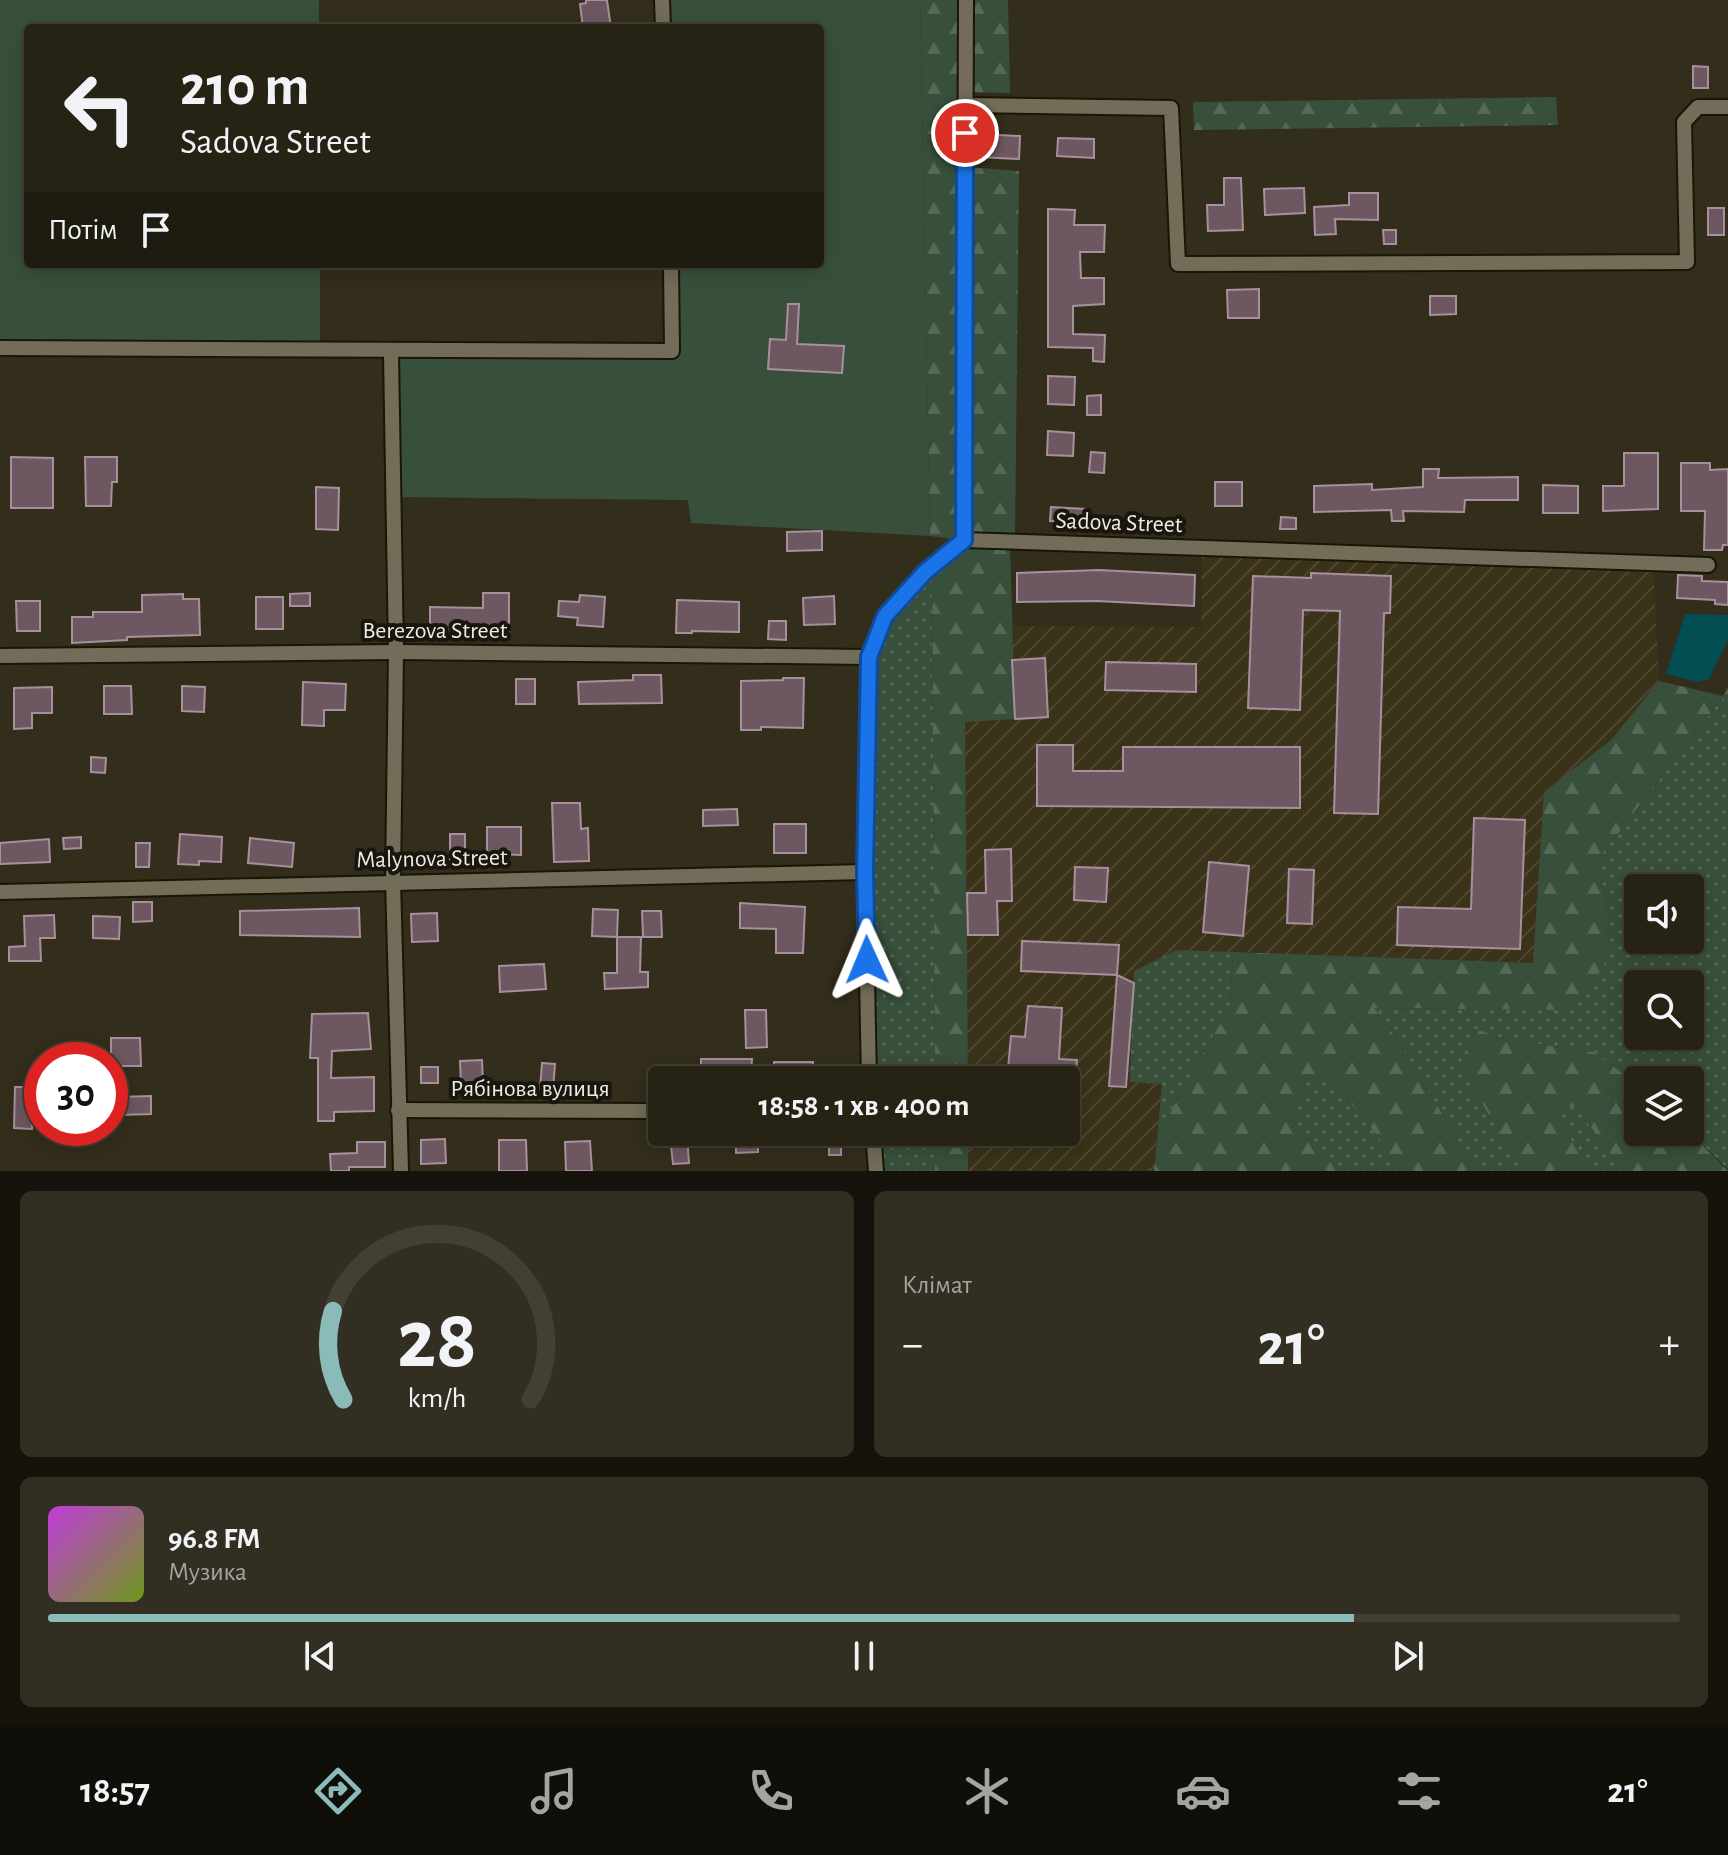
<!DOCTYPE html>
<html lang="uk">
<meta charset="utf-8">
<style>
body{margin:0;font-family:"Alegreya Sans",sans-serif;background:#322f22;color:#f1f3f6;height:100vh;display:flex;flex-direction:column;font-size:30px;white-space:nowrap}
*{box-sizing:border-box;margin:0}
p{font-size:26px;color:#a4a4a0}
.icon{flex:none;width:44px;height:44px;fill:none;stroke:currentColor;stroke-width:2;stroke-linecap:round;stroke-linejoin:round}
.map{position:relative;height:1171px;overflow:hidden}
.panel{display:flex;flex-direction:column;gap:20px;padding:20px;background:#15130b;flex:1}
.panel>*{flex:none}
.banner{position:absolute;left:24px;top:24px;width:800px;height:244px;border-radius:8px;box-shadow:0 4px 20px #0003,0 0 0 2px #423f34;background:#262214;color:#f1f3f6;overflow:hidden}
.buttons{position:absolute;left:1624px;top:874px;display:grid;gap:16px}
.buttons a{display:grid;place-items:center;width:80px;height:80px;border-radius:8px;background:#262214;box-shadow:0 4px 20px #0003,0 0 0 2px #423f34;font-size:40px}
.speed{position:absolute;left:24px;top:1042px;display:flex;gap:16px;font-size:40px;font-weight:700;text-align:center}
.speed>*{display:grid;place-content:center;width:104px;height:104px;border-radius:50%;background:#262214;box-shadow:0 4px 20px #0003,0 0 0 2px #423f34;line-height:1}
.speed .limit{border:12px solid #d22;background:#fff;color:#111}
.pin{position:absolute;display:grid;place-items:center;width:68px;height:68px;color:#fff;margin:-34px;border:4px solid #fff;border-radius:50%;box-shadow:0 2px 8px #0007}
.me{position:absolute;width:88px;margin:-44px;rotate:359deg;stroke-linejoin:round;filter:drop-shadow(0 0 6px #0008)}
.turn{display:flex;align-items:center;gap:28px;height:168px;padding:0 24px;font-size:36px}
.turn .icon{width:104px;height:104px;stroke-width:2.5}
.turn b{display:block;font-size:56px;line-height:68px}
.then{display:flex;align-items:center;height:76px;padding:0 24px;background:#0003;gap:16px;font-size:30px}
.big{font-size:60px;font-weight:700;line-height:1.1}
.panel .widget{flex:1;display:flex;flex-direction:column;justify-content:center;gap:12px;min-width:0;padding:0 28px;border-radius:12px;background:#322f22}
.panel .dial{align-items:center;gap:0}
.dial svg{height:208px;overflow:visible;fill:none;stroke:#423f34;stroke-width:7;stroke-linecap:round;text-anchor:middle}
.dial text{fill:#f1f3f6;stroke:none}
.song{display:flex;align-items:center;gap:24px}
.cover{width:96px;height:96px;border-radius:12px;background:linear-gradient(135deg,hsl(290 70% 55%),hsl(80 70% 35%))}
.played{height:8px;border-radius:4px;background:linear-gradient(90deg,#8bbbb9 80%,#423f34 80%)}
.keys{display:flex;justify-content:space-around;direction:ltr}
.heat{display:flex;justify-content:space-between;align-items:center;font-size:44px;direction:ltr}
.panel .tiles{flex:1;display:grid;gap:20px;grid-template-columns:1fr 1fr}
.widget:last-child{grid-column:span 2}
.trip{position:absolute;left:648px;top:1066px;width:432px;height:80px;border-radius:8px;background:#262214;box-shadow:0 4px 20px #0003,0 0 0 2px #423f34;font-weight:700;line-height:80px;text-align:center}
.menu{display:flex;height:128px;justify-content:space-around;align-items:center;background:#0f0e08;color:#a4a4a0}
.menu .icon{width:56px;height:56px}
.menu .active{color:#8bbbb9}
.menu b{font-size:36px;color:#f1f3f6}
.map>svg:first-child{display:block}
</style>
<div class="map">
<svg width="1728" height="1171" viewBox="0 0 1728 1171">
<defs>
<pattern id="industrial-furrows" width="10" height="10" patternUnits="userSpaceOnUse" patternTransform="scale(2)"><rect width="10" height="10" fill="#3a331a"/><path d="M-1 1l2-2M0 10L10 0M9 11l2-2" fill="none" stroke="#4d4730"/></pattern>
<pattern id="grass-dots" width="8" height="8" patternUnits="userSpaceOnUse" patternTransform="scale(2)"><rect width="8" height="8" fill="#38503b"/><path d="M2 2h.1M6 6h.1" fill="none" stroke="#556957" stroke-width="1.8" stroke-linecap="round"/></pattern>
<pattern id="forest-firs" width="22" height="20" patternUnits="userSpaceOnUse" patternTransform="scale(2)"><rect width="22" height="20" fill="#38503b"/><path d="M5 1l3.5 6h-7zM16 11l3.5 6h-7z" fill="#556957"/></pattern>
</defs>
<rect width="100%" height="100%" fill="#332d1b"/>
<polygon fill="url(#industrial-furrows)" points="1202,548 1653,563 1659,681 1611,740 1544,792 1534,963 1177,950 1135,971 1130,1082 1162,1084 1154,1171 968,1171 968,1132 1066,1132 1066,1080 968,1080 965,721 1015,718 1012,660 1014,626 1201,627"/>
<g fill="url(#grass-dots)" fill-rule="evenodd">
<polygon points="932,566 935,1080 869,1080 869,657 885,616"/>
<path d="M1724,696L1728,718V1169L1689,1132L1690,1080H1638V1085L1594,1052L1506,1039L1475,1029L1459,1066L1524,1171H1477L1395,1036L1374,1008L1560,1010L1610,919L1598,859ZM1638,888H1690V940H1638ZM1638,984H1690V1036H1638Z"/>
<polygon points="1177,950 1233,952 1230,1007 1182,1089 1157,1139 1162,1084 1130,1082 1134,971"/>
<polygon points="1328,1075 1378,1137 1399,1171 1342,1171 1292,1121 1307,1080"/>
<polygon points="1575,1106 1624,1171 1588,1171 1555,1110"/>
<polygon points="873,1132 935,1132 935,1171 876,1171"/>
</g>
<g fill="url(#forest-firs)">
<polygon points="920,0 1008,0 1010,93 965,92 968,167 1019,171 1015,537 1010,542 1015,719 965,722 968,1080 935,1080 932,566 963,540 930,536"/>
<polygon points="1556,97 1558,125 1194,130 1193,102"/>
<polygon points="1659,681 1723,696 1728,688 1728,718 1723,697 1598,859 1610,919 1606,961 1589,990 1560,1010 1374,1008 1395,1036 1477,1171 1399,1171 1378,1137 1328,1075 1307,1080 1292,1121 1342,1171 1154,1171 1157,1139 1182,1089 1230,1007 1233,952 1533,963 1544,792 1611,740"/>
<polygon points="1475,1029 1506,1039 1594,1052 1638,1085 1638,1132 1689,1132 1728,1171 1624,1171 1575,1106 1555,1110 1588,1171 1524,1171 1459,1066"/>
<rect x="935" y="1132" width="33" height="39"/>
</g>
<g fill="#38503b">
<polygon points="0,0 319,0 319,28 28,28 28,264 320,264 320,350 0,345"/>
<polygon points="671,0 920,0 930,536 691,523 688,500 394,497 391,354 672,351 672,264 820,264 820,28 671,28"/>
</g>
<polygon fill="#024e52" points="1685,614 1728,615 1728,640 1709,679 1697,682 1666,674"/>
<g fill="#6d5862" stroke="#a7909b" stroke-width="2">
<polygon points="586,0 607,0 611,28 583,28 580,4 586,3"/>
<polygon points="1693,66 1708,67 1708,88 1693,88"/>
<polygon points="978,134 1020,136 1019,159 977,157"/>
<polygon points="1058,138 1094,139 1094,158 1057,156"/>
<polygon points="1224,178 1241,178 1243,230 1208,231 1207,205 1224,205"/>
<polygon points="1304,188 1305,213 1265,215 1264,189"/>
<polygon points="1349,193 1378,193 1378,220 1335,219 1336,234 1315,235 1314,207 1349,205"/>
<rect x="1708" y="208" width="16" height="27"/>
<polygon points="1048,209 1075,210 1074,225 1105,225 1104,252 1080,252 1081,278 1104,278 1104,304 1073,306 1073,334 1105,335 1104,362 1093,361 1093,348 1048,347"/>
<polygon points="1383,230 1396,230 1396,244 1384,244"/>
<polygon points="1259,289 1259,318 1228,318 1227,290"/>
<polygon points="1430,296 1456,296 1456,314 1430,315"/>
<polygon points="788,304 799,304 797,344 844,346 842,373 768,369 770,339 786,340"/>
<polygon points="1048,376 1075,377 1074,405 1048,404"/>
<polygon points="1101,395 1101,415 1087,415 1087,396"/>
<polygon points="1048,431 1074,433 1073,456 1047,455"/>
<polygon points="1091,452 1105,453 1104,473 1089,472"/>
<polygon points="1624,453 1658,453 1658,509 1603,511 1603,486 1624,486"/>
<polygon points="11,457 53,458 53,508 11,508"/>
<polygon points="85,457 117,457 117,482 112,482 111,506 86,506"/>
<polygon points="1681,463 1710,463 1710,470 1728,469 1728,545 1723,545 1722,550 1704,550 1705,511 1681,511"/>
<polygon points="1423,469 1439,469 1438,478 1518,477 1518,500 1465,500 1464,512 1403,511 1404,521 1392,521 1391,510 1314,512 1314,486 1372,484 1372,490 1423,487"/>
<rect x="1215" y="482" width="27" height="24"/>
<polygon points="1543,485 1578,486 1578,513 1543,513"/>
<polygon points="316,487 339,488 338,530 316,529"/>
<polygon points="1051,507 1085,509 1084,523 1050,521"/>
<polygon points="1281,517 1296,518 1296,529 1280,529"/>
<polygon points="822,531 822,550 787,551 787,532"/>
<polygon points="1099,570 1195,575 1194,606 1097,601 1017,602 1017,573"/>
<polygon points="1311,573 1391,576 1390,613 1384,613 1378,814 1334,813 1340,611 1303,610 1300,710 1248,708 1253,576 1311,578"/>
<polygon points="1678,575 1702,576 1702,581 1728,582 1728,605 1715,604 1715,600 1677,598"/>
<polygon points="310,593 310,606 290,606 290,594"/>
<polygon points="483,593 509,593 509,631 430,629 430,607 483,608"/>
<polygon points="183,594 183,599 199,599 200,635 127,637 127,640 72,643 72,617 93,617 93,612 142,612 142,595"/>
<polygon points="580,595 605,597 603,627 577,625 578,618 558,616 559,601 579,602"/>
<polygon points="834,596 835,624 804,625 803,598"/>
<rect x="256" y="597" width="27" height="32"/>
<polygon points="677,600 739,602 739,632 692,631 692,633 676,633"/>
<polygon points="16,601 40,601 40,631 17,631"/>
<polygon points="769,621 786,621 786,640 768,639"/>
<polygon points="1045,658 1048,717 1015,719 1012,660"/>
<polygon points="1106,662 1196,664 1196,692 1105,690"/>
<polygon points="633,675 661,675 662,703 579,704 578,682 633,680"/>
<polygon points="783,678 804,678 803,728 761,727 761,730 741,730 741,681 783,680"/>
<rect x="516" y="679" width="19" height="25"/>
<polygon points="303,682 346,684 345,710 324,710 324,726 302,725"/>
<polygon points="104,686 131,686 132,714 104,714"/>
<polygon points="182,686 205,687 204,712 182,711"/>
<polygon points="52,687 52,713 32,713 32,728 14,729 14,688"/>
<polygon points="1037,745 1073,745 1073,771 1123,771 1123,747 1300,747 1300,808 1037,806"/>
<polygon points="91,757 106,758 105,773 91,772"/>
<polygon points="552,803 580,803 581,829 588,828 589,861 554,862"/>
<polygon points="737,809 738,825 703,826 703,810"/>
<polygon points="1474,818 1525,820 1520,949 1397,945 1398,907 1471,909"/>
<rect x="774" y="824" width="32" height="29"/>
<polygon points="487,827 521,827 521,855 487,854"/>
<polygon points="180,834 222,837 221,862 199,861 199,865 178,864"/>
<rect x="450" y="834" width="15" height="27"/>
<polygon points="81,837 81,848 64,849 63,838"/>
<polygon points="250,838 294,843 292,867 248,863"/>
<polygon points="49,839 50,862 0,864 0,843"/>
<polygon points="136,843 150,843 149,867 136,867"/>
<polygon points="1011,849 1012,901 997,901 998,935 968,935 967,893 986,893 985,850"/>
<polygon points="1209,862 1249,866 1243,936 1203,932"/>
<polygon points="1075,867 1108,868 1106,902 1074,900"/>
<polygon points="1289,869 1314,870 1312,924 1287,923"/>
<polygon points="133,902 152,902 152,921 133,922"/>
<polygon points="740,903 805,907 803,953 776,953 776,929 740,928"/>
<polygon points="359,908 360,937 240,935 240,911"/>
<polygon points="593,909 618,910 617,937 592,936"/>
<polygon points="642,911 661,911 662,937 643,937"/>
<polygon points="437,913 438,941 412,942 411,914"/>
<polygon points="54,915 55,938 40,938 41,961 9,961 9,947 25,946 24,916"/>
<polygon points="93,916 120,917 119,939 93,938"/>
<polygon points="617,937 641,937 640,972 648,972 648,987 605,989 604,973 617,973"/>
<polygon points="1022,941 1119,945 1117,975 1021,971"/>
<polygon points="544,964 546,989 500,992 499,966"/>
<polygon points="1117,975 1134,983 1126,1087 1109,1086"/>
<polygon points="1028,1006 1062,1008 1059,1059 1077,1060 1075,1080 1007,1080 1011,1036 1025,1037"/>
<polygon points="745,1010 766,1010 767,1047 746,1048"/>
<polygon points="368,1013 371,1049 332,1051 331,1078 374,1077 374,1111 334,1112 334,1121 318,1121 318,1058 310,1058 312,1014"/>
<polygon points="111,1038 140,1038 141,1066 111,1066"/>
<polygon points="701,1059 752,1059 751,1073 734,1072 734,1080 701,1080"/>
<polygon points="482,1060 483,1085 461,1086 460,1061"/>
<rect x="774" y="1062" width="39" height="18"/>
<polygon points="542,1063 555,1064 553,1090 540,1089"/>
<rect x="421" y="1067" width="17" height="16"/>
<polygon points="15,1087 33,1087 32,1129 14,1128"/>
<polygon points="151,1096 151,1114 119,1115 118,1097"/>
<rect x="829" y="1132" width="12" height="23"/>
<polygon points="758,1133 758,1152 736,1153 736,1134"/>
<polygon points="687,1136 689,1163 673,1164 670,1137"/>
<polygon points="445,1139 446,1163 421,1164 421,1140"/>
<polygon points="499,1140 526,1140 527,1171 499,1171"/>
<polygon points="590,1141 592,1171 566,1171 565,1142"/>
<polygon points="357,1142 385,1142 385,1167 349,1167 349,1171 331,1171 330,1154 357,1153"/>
</g>
<g fill="none" stroke-linecap="round" stroke-linejoin="round">
<defs>
<g id="street">
<polyline points="662,0 663,28"/>
<polyline points="965,105 1171,108 1178,264 1687,262 1684,122 1698,107 1728,107"/>
<polyline points="0,348 672,351 671,264"/>
<polyline points="391,354 396,652 393,881 401,1171"/>
<polyline points="964,540 1708,565"/>
<polyline points="964,540 966,0"/>
<polyline points="0,656 396,652 869,657"/>
<polyline points="0,892 865,872"/>
<polyline points="869,1080 865,872 869,657 885,616 925,572 964,540"/>
<polyline points="398,1110 662,1111"/>
<polyline points="873,1132 876,1171"/>
</g>
</defs>
<use href="#street" stroke="#1a1505" stroke-width="18"/>
<use href="#street" stroke="#726c58" stroke-width="14"/>
</g>
<g fill="none" stroke-linecap="round" stroke-linejoin="round">
<defs>
<polyline id="route" points="867,960 865,872 869,657 885,616 925,572 964,540 965,133"/>
</defs>
<use href="#route" stroke="#114b97" stroke-width="20"/>
<use href="#route" stroke="#1a73e8" stroke-width="14"/>
</g>
<g text-anchor="middle" dominant-baseline="central" stroke-width="8" stroke-linejoin="round" paint-order="stroke">
<g font-size="24" fill="#eeebdf" stroke="#18160e">
<text transform="translate(1119 523) rotate(2)">Sadova Street</text>
<text x="435" y="631">Berezova Street</text>
<text transform="translate(432 859) rotate(-1)">Malynova Street</text>
<text x="530" y="1089">Рябінова вулиця</text>
</g>
</g>
</svg>
<div class="buttons">
<a><svg class="icon" aria-label="sound" viewBox="0 0 24 24"><path d="M4 9h4l5-4v14l-5-4H4zM17 9q2 3 0 6"/></svg></a>
<a><svg class="icon" aria-label="search" viewBox="0 0 24 24"><circle cx="10" cy="10" r="6"/><path d="M15 15l6 6"/></svg></a>
<a><svg class="icon" aria-label="layers" viewBox="0 0 24 24"><path d="M12 4l9 5-9 5-9-5zM3 14l9 5 9-5"/></svg></a>
</div>
<div class="speed"><div class="limit">30</div></div>
<div class="pin" style="left:965px;top:133px;background:#d93025"><svg class="icon" aria-label="arrive" viewBox="0 0 24 24"><path d="M6 21V4h12l-3 4 3 4H6"/></svg></div>
<svg class="me" style="left:867px;top:960px" viewBox="-20 -20 40 40"><path d="M0-17L14 15 0 8-14 15z" fill="#1a73e8" stroke="#fff" stroke-width="4"/></svg>
<div class="trip">18:58 · 1 хв · 400 m</div>
<div class="banner">
<div class="turn"><svg class="icon" aria-label="left" viewBox="0 0 24 24"><path d="M17 20v-9H6M10 6l-5 5 5 5"/></svg><div><b>210 m</b>Sadova Street</div></div>
<div class="then">Потім<svg class="icon" aria-label="arrive" viewBox="0 0 24 24"><path d="M6 21V4h12l-3 4 3 4H6"/></svg></div>
</div>
</div>
<section class="panel">
<div class="tiles">
<div class="widget dial"><svg viewBox="0 0 100 80">
<path d="M14 69A42 42 0 1 1 86 69"/>
<path d="M14 69A42 42 0 0 1 10 35" stroke="#8bbbb9"/>
<text x="50" y="56" font-size="32" font-weight="700">28</text>
<text x="50" y="72" font-size="11">km/h</text>
</svg></div>
<div class="widget"><p>Клімат</p>
<div class="heat"><a>−</a><b class="big">21°</b><a>+</a></div>
</div>
<div class="widget">
<div class="song"><i class="cover"></i><div><b>96.8 FM</b><p>Музика</p></div></div>
<div class="played"></div>
<div class="keys"><svg class="icon" aria-label="previous" viewBox="0 0 24 24"><path d="M18 5L8 12l10 7zM5 5v14"/></svg><svg class="icon" aria-label="pause" viewBox="0 0 24 24"><path d="M8 5v14M16 5v14"/></svg><svg class="icon" aria-label="next" viewBox="0 0 24 24"><path d="M6 5l10 7-10 7zM19 5v14"/></svg></div>
</div>
</div>
</section>
<nav class="menu">
<b>18:57</b>
<svg class="icon active" aria-label="directions" viewBox="0 0 24 24"><path d="M12 3l9 9-9 9-9-9zM9 14v-3h6M13 9l2 2-2 2"/></svg>
<svg class="icon" aria-label="music" viewBox="0 0 24 24"><path d="M9 18V5l10-2v13"/><circle cx="6" cy="18" r="3"/><circle cx="16" cy="16" r="3"/></svg>
<svg class="icon" aria-label="phone" viewBox="0 0 24 24"><path d="M5 4h4l2 5-3 2q2 4 5 5l2-3 5 2v4C11 20 4 13 5 4z"/></svg>
<svg class="icon" aria-label="climate" viewBox="0 0 24 24"><path d="M12 3v18M4 7l16 10M4 17L20 7"/></svg>
<svg class="icon" aria-label="car" viewBox="0 0 24 24"><path d="M5 17H2v-5l4-1 3-4h7l3 4 3 1v5h-3M9 17h6M6 11h13"/><circle cx="7" cy="17" r="2"/><circle cx="17" cy="17" r="2"/></svg>
<svg class="icon" aria-label="filters" viewBox="0 0 24 24"><path d="M4 7h16M4 17h16"/><circle cx="9" cy="7" r="2"/><circle cx="15" cy="17" r="2"/></svg>
<b>21°</b>
</nav>
